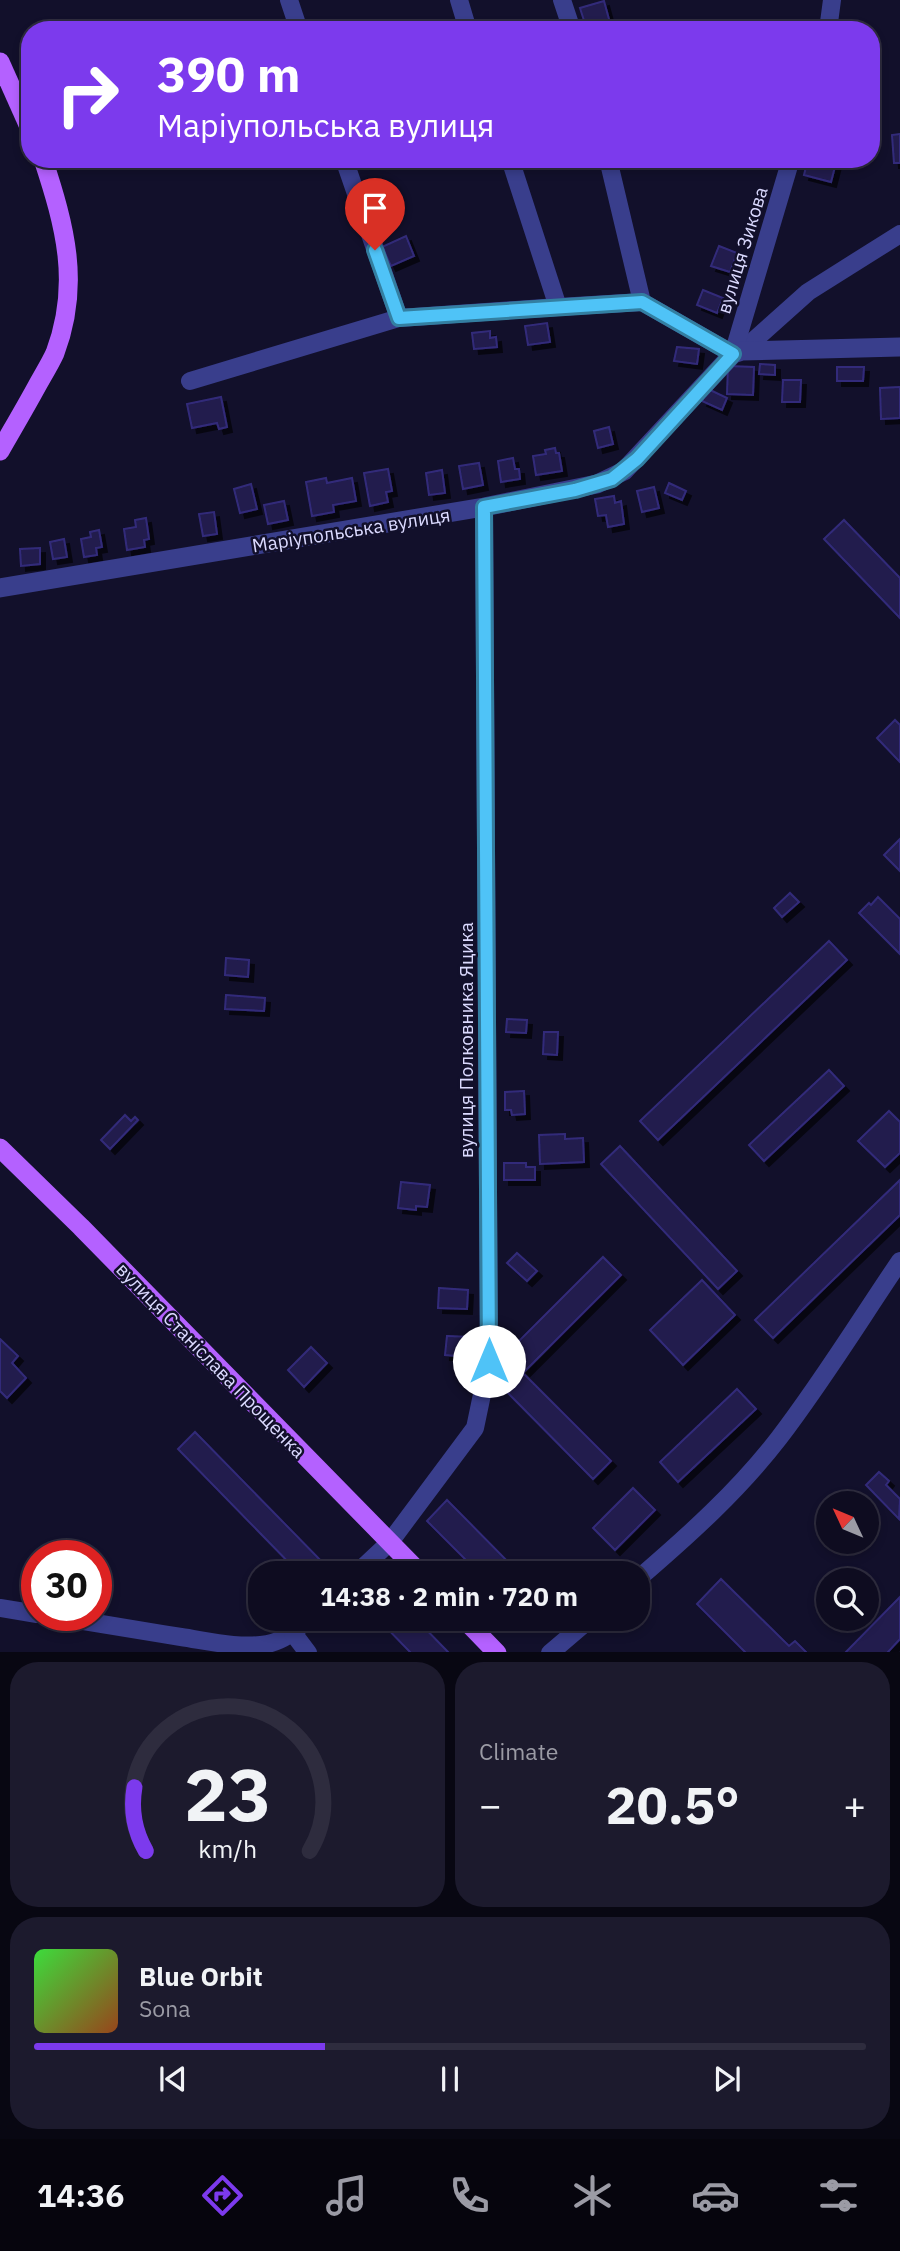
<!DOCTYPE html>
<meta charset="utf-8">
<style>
body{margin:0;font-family:"IBM Plex Sans",sans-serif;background:#1c1a2d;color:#f1f3f6;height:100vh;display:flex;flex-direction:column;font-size:26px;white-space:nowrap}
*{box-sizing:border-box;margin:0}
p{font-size:23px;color:#9b9ba5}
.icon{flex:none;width:38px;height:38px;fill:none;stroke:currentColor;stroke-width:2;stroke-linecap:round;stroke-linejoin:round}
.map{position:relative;height:1652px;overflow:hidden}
.details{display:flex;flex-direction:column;gap:10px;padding:10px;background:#080712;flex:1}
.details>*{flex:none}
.top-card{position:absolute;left:21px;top:21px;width:859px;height:147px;border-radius:28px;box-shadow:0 4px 10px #0003,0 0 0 2px #2e2c3e;background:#7c3aed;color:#fff;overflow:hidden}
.needle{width:46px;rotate:314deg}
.controls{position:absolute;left:816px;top:1491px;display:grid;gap:14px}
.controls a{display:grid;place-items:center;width:63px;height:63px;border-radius:50%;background:#0e0c20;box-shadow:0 4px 10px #0003,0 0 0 2px #2e2c3e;font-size:35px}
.speed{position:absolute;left:21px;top:1540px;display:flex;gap:14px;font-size:35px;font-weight:700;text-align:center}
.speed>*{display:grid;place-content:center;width:91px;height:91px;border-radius:50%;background:#0e0c20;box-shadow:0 4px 10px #0003,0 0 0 2px #2e2c3e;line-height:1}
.speed .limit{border:10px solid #d22;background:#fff;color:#111}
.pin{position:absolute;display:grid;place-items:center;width:60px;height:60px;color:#fff;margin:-72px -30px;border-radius:50% 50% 50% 0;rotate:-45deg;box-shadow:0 0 7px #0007}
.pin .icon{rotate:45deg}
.me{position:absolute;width:77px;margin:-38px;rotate:0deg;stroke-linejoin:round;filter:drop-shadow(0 0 5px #0008)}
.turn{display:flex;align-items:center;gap:24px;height:147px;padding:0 21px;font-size:32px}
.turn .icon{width:91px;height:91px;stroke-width:2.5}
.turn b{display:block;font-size:49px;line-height:60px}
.big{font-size:52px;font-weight:700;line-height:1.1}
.details .tile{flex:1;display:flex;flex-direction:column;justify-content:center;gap:10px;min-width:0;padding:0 24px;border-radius:28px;background:#1c1a2d}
.details .dial{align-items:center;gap:0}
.dial svg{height:182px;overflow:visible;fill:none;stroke:#2e2c3e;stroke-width:7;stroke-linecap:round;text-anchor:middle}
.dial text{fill:#f1f3f6;stroke:none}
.song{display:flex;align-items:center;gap:21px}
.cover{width:84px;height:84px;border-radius:10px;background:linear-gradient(135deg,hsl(120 70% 55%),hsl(20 70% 35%))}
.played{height:7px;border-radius:4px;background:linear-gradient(90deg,#7c3aed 35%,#2e2c3e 35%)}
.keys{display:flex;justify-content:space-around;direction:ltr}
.heat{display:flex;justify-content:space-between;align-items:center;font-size:38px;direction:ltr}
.details .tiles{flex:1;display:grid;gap:10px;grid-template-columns:1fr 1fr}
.tile:last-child{grid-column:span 2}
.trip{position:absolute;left:248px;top:1561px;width:402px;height:70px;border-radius:28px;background:#0e0c20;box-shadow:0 4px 10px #0003,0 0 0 2px #2e2c3e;font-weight:700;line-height:70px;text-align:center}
.menu{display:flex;height:112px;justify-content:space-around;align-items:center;background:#06050d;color:#9b9ba5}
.menu .icon{width:49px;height:49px}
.menu .active{color:#7c3aed}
.menu b{font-size:32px;color:#f1f3f6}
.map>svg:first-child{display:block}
</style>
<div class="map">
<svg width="900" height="1653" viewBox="0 0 900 1653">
<defs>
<filter id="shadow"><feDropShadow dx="5" dy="5" stdDeviation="0" flood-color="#0009"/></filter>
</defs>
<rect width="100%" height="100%" fill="#12102b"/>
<g fill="#201b4d" stroke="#332c7a" stroke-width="2" filter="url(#shadow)">
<polygon points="604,1 610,23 587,30 580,8"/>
<polygon points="900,134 900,163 894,163 892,135"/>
<polygon points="808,159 837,159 831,182 804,175"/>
<polygon points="406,236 414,256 391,266 382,247"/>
<polygon points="719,246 737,253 730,272 711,266"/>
<polygon points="703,290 723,298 717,313 697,305"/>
<polygon points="547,323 550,342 528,345 525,326"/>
<polygon points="490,331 490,338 496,337 497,347 474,349 472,333"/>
<polygon points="677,347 699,349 697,364 674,361"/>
<polygon points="760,364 775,365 775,375 759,374"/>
<polygon points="728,366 754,367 753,395 727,394"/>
<polygon points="837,367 864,367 863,381 837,381"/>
<polygon points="783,380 801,380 800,402 782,402"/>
<polygon points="900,387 900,418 881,419 880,388"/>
<polygon points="708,389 727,398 722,410 702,401"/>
<polygon points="221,397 227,427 219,429 217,423 192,428 187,404"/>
<polygon points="609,427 613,444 598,448 594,431"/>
<polygon points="555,448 556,453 559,453 562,471 536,475 533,456 546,454 545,450"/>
<polygon points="513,458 515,469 519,469 520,479 501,482 498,461"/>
<polygon points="479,463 483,485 463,489 459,466"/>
<polygon points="388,469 392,491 386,492 388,502 370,506 364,473"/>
<polygon points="442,470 445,493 429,495 426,473"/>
<polygon points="326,478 327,483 352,478 356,501 333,505 334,512 312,516 306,482"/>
<polygon points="669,483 686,491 682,500 665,493"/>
<polygon points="251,484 257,509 240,513 234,489"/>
<polygon points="654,487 659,508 642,512 637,491"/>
<polygon points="614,496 615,503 621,501 624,524 608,527 606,515 598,516 595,499"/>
<polygon points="284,501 288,520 268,524 264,505"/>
<polygon points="214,512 217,534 203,536 199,514"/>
<polygon points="146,518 149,539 144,540 145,547 127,550 124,529 136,527 135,520"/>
<polygon points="844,520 900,578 900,618 824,539"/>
<polygon points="99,530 102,547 96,548 97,555 84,557 81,539 91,537 90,532"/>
<polygon points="64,539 67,557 53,559 50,542"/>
<polygon points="40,548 40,564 21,566 20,549"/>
<polygon points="895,720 900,725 900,762 877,738"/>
<polygon points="900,839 900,871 884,855"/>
<polygon points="790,893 799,902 782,917 774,908"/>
<polygon points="878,897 900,919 900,954 859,913 869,903 871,905"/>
<polygon points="829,941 847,960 658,1140 640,1121"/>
<polygon points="226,958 249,960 248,977 225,975"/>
<polygon points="226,995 265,998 264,1011 225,1009"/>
<polygon points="507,1019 527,1020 526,1033 506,1032"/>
<polygon points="544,1032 558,1032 557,1055 543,1054"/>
<polygon points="829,1070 844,1086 764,1161 749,1145"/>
<polygon points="524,1091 525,1114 512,1115 511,1110 505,1110 505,1092"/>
<polygon points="889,1111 900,1122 900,1153 885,1167 858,1141"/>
<polygon points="125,1115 131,1121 135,1117 138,1120 110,1149 101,1140"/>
<polygon points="565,1134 565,1139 583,1138 584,1162 540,1164 539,1135"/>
<polygon points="620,1146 737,1271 718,1289 601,1164"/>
<polygon points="504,1163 526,1163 526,1167 535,1167 535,1180 504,1180"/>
<polygon points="900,1180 900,1215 773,1338 755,1320"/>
<polygon points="401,1182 430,1185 427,1207 416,1206 416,1210 398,1208"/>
<polygon points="517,1253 537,1271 527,1281 507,1263"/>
<polygon points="603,1257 621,1275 523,1373 611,1461 593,1479 501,1386 525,1362 512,1348"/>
<polygon points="702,1280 735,1315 683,1365 650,1330"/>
<polygon points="439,1288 468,1290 467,1309 438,1308"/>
<polygon points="447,1336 471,1337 469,1357 445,1355"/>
<polygon points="0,1339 18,1356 12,1363 26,1378 7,1398 0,1391"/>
<polygon points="311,1347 327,1363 304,1387 288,1370"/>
<polygon points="737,1389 756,1409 678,1482 660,1462"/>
<polygon points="195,1432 328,1568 323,1573 299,1573 178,1449"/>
<polygon points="879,1472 889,1481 886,1485 900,1499 899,1519 866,1485"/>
<polygon points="633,1488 655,1510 615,1550 593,1528"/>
<polygon points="447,1500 519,1573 479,1573 427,1521"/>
<polygon points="721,1579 789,1646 795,1641 807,1653 746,1653 697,1604"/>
<polygon points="900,1597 900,1639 887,1653 845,1653"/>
<polygon points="378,1619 416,1619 449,1653 411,1653"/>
</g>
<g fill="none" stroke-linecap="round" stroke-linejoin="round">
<g stroke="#393e8c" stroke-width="18">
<polyline points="289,0 299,30"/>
<polyline points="459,0 468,30"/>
<polyline points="562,0 572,30"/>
<polyline points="828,30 832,0"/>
<polyline points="344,159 399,318"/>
<polyline points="510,159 558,307"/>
<polyline points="608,159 642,302"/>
<polyline points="742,351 808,292 900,234"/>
<polyline points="190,381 399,318 558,307 642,302 733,354 791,159"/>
<polyline points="357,1573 390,1542 475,1428 489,1361 484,507"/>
<path d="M639,1578C689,1535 738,1491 779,1438C822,1382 860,1320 900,1261"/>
<polyline points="0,1608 37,1614"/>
<path d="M47,1615C91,1622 136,1630 181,1637C208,1641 240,1649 267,1644C284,1641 297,1630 308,1619"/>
<polyline points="293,1633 308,1653"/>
<polyline points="550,1653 590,1619"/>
</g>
<polyline stroke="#393e8c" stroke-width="19" points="0,588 484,507 597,484 624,471 733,354 742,351 900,347"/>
<g stroke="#b461ff" stroke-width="19">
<polyline points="0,62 30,129"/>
<path d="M0,451C12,430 25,408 37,386C43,375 50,364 55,353C81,284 65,226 43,159"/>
<polyline points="0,1148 81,1227 420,1573"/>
<polyline points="464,1619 497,1653"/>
</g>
</g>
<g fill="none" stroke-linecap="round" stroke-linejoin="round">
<defs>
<polyline id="route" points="375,250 399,318 642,302 733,354 637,459 612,479 575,490 484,507 489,1361"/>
</defs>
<use href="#route" stroke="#337fa1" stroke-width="18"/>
<use href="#route" stroke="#4fc3f7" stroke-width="12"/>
</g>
<g text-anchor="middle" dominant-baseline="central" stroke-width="5" stroke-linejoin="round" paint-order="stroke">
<g font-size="19" fill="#dbdaff" stroke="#12102b">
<text transform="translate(742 250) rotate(-73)">вулиця Зикова</text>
<text transform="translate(351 530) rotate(-9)">Маріупольська вулиця</text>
<text transform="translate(466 1040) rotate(-90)">вулиця Полковника Яцика</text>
<text transform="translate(211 1360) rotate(46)">вулиця Станіслава Прощенка</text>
</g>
</g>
</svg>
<div class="controls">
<a><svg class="needle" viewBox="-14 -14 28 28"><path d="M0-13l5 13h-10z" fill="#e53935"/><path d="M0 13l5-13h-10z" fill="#9b9ba5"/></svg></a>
<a><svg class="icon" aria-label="search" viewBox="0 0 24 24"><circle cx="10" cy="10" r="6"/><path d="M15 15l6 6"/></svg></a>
</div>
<div class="speed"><div class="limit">30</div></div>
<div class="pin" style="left:375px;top:250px;background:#d93025"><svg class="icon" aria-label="arrive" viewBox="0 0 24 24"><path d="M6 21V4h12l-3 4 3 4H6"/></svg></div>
<svg class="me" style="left:489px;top:1361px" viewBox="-20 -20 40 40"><circle r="19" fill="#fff"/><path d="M0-13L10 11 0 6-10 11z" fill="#4fc3f7"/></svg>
<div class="trip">14:38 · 2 min · 720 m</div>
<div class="top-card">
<div class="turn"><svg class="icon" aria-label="right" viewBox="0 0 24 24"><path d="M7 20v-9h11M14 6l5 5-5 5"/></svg><div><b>390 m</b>Маріупольська вулиця</div></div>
</div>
</div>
<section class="details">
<div class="tiles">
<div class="tile dial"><svg viewBox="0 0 100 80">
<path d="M14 69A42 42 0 1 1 86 69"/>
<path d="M14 69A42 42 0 0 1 9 41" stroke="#7c3aed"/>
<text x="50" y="56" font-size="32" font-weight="700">23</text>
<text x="50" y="72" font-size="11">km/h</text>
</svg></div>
<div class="tile"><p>Climate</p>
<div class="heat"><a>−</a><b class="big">20.5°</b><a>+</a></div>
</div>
<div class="tile">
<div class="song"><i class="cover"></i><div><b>Blue Orbit</b><p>Sona</p></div></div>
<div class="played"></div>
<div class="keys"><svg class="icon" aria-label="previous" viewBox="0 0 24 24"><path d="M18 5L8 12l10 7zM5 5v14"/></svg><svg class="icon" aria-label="pause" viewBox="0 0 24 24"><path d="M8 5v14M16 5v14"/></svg><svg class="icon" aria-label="next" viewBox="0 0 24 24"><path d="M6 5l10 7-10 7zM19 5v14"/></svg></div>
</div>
</div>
</section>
<nav class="menu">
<b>14:36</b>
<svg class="icon active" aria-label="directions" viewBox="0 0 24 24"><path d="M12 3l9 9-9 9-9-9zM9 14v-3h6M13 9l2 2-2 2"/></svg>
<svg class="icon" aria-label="music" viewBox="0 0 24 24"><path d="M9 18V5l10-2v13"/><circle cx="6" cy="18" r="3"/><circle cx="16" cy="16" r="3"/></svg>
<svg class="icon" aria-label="phone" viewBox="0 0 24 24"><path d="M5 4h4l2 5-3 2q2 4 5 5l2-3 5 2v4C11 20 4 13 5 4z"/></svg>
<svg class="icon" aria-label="climate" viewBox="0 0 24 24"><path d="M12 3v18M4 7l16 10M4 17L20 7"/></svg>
<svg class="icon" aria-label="car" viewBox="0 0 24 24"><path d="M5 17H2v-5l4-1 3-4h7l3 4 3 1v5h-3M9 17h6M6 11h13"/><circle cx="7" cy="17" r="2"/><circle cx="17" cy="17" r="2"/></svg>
<svg class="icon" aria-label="filters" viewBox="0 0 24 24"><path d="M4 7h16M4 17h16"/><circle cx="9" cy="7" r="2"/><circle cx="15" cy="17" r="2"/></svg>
</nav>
